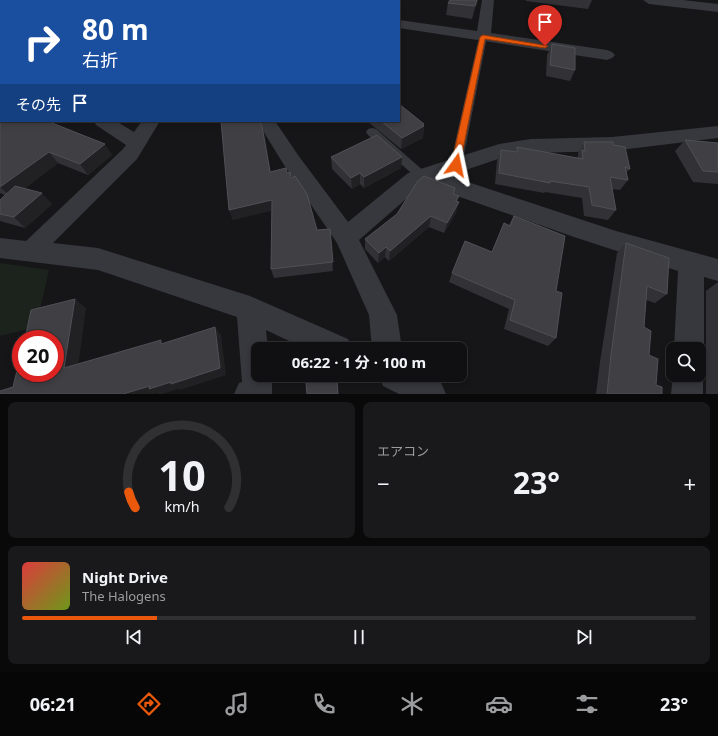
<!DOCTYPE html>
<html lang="ja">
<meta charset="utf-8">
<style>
body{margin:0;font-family:"Noto Sans","Noto Sans JP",sans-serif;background:#19191b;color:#f1f3f6;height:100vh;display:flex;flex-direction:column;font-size:15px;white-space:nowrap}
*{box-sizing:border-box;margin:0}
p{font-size:13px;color:#9c9d9f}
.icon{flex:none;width:22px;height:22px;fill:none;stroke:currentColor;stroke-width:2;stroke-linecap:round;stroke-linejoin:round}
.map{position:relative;height:394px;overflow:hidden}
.panel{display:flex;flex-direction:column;gap:8px;padding:8px;background:#09090a;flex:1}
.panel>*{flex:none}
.banner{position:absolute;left:0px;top:0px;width:400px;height:122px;box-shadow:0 2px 6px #0003,0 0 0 1px #303032;background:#1a4fa0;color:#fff;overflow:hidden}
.fabs{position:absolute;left:666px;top:342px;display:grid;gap:8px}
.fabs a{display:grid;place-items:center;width:40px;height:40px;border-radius:8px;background:#101012;box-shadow:0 2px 6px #0003,0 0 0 1px #303032;font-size:20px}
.speed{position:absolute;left:12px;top:330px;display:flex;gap:8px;font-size:20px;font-weight:700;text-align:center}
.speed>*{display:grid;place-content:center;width:52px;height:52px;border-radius:50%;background:#101012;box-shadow:0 2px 6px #0003,0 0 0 1px #303032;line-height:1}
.speed .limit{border:6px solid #d22;background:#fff;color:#111}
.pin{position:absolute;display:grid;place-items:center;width:34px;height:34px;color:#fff;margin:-41px -17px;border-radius:50% 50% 50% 0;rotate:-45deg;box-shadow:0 0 4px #0007}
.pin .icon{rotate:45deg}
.me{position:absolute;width:44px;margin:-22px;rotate:12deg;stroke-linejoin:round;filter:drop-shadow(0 0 3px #0008)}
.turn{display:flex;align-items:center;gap:14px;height:84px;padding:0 16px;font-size:18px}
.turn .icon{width:52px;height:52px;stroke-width:2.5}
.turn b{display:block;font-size:28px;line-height:34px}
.then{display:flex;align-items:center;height:38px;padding:0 16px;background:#0003;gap:8px;font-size:15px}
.big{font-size:30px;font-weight:700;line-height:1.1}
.panel .tile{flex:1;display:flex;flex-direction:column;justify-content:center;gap:6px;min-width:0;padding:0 14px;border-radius:8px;background:#19191b}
.panel .dial{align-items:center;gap:0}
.dial svg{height:104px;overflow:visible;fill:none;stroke:#303032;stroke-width:7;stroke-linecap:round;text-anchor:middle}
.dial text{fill:#f1f3f6;stroke:none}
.song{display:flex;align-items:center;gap:12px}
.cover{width:48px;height:48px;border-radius:6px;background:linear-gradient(135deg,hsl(0 70% 55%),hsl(80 70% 35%))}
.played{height:4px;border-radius:2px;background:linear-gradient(90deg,#ea580c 20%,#303032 20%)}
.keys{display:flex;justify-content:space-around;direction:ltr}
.heat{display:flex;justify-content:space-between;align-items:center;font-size:22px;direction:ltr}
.panel .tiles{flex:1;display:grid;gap:8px;grid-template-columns:1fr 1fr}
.tile:last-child{grid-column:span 2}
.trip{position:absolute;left:251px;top:342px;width:216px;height:40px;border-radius:8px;background:#101012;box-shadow:0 2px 6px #0003,0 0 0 1px #303032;font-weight:700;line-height:40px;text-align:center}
.menu{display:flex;height:64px;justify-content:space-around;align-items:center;background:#060607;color:#9c9d9f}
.menu .icon{width:28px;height:28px}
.menu .selected{color:#ea580c}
.menu b{font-size:18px;color:#f1f3f6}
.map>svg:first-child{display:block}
</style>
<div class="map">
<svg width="718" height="394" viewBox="0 0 718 394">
<rect width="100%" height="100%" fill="#161618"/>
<polygon fill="#1c231d" points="0,263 49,270 36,327 0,336"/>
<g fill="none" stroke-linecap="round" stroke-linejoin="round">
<g fill="#37383d" fill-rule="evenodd">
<polygon points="483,34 487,37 462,165 460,168 452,168 450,165 479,37"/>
<polygon points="372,128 376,129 426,173 428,176 426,179 418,179 368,135 366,132 368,129"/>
</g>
<g fill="#37383d" fill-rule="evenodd">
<polygon points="482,0 494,0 491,33 607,50 612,52 615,55 612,58 607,60 399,28 399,20 477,31"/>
<polygon points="643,0 683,0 718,4 718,12 649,4"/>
<rect x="0" y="51" width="1" height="10"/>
<polygon points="94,121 116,121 134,132 142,121 160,121 137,159 53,243 98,248 250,296 348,339 353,349 306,349 266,330 268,349 258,349 258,375 272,375 272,394 234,394 239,383 242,382 237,317 98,270 0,258 0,238 26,241 123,149 126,145 96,125"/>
<polygon points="257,121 275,121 298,155 348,222 408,173 499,144 531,139 612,137 718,126 718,138 612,151 531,153 501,158 451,175 456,178 616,231 718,259 718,281 704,277 704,349 699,359 699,349 674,349 678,271 574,237 440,190 431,182 422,185 359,240 397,315 402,349 372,349 369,315 337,243 284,165"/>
<polygon points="699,365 703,375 703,394 671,394 673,375 699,375"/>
<polygon points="379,375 425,375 441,383 446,394 399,394 383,386"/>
</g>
</g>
<g fill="#323236">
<polygon points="0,0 1,1 1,26 0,26"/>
<polygon points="478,0 472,19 446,15 448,3"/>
<polygon points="526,0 592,0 588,9 526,1"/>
<polygon points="552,44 575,70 570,81 546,76 547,55"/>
<polygon points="0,62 1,121 112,155 88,175 58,163 24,189 52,204 25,228 0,221 0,200 5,195 0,193"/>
<polygon points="367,121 399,121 424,126 423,138 401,149"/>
<polygon points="262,126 271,172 287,173 291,178 317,230 330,229 333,271 274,278 271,269 272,210 233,220 229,210"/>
<polygon points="685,140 718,143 718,184 693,182 675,151"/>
<polygon points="584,142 613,145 630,169 626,173 628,180 620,190 612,189 616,210 608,220 584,216 582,198 545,192 544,193 495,184 497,161 501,150 515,152 517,147 577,158 578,156 578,153"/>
<polygon points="331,157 402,157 401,168 364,188 360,184 352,189 332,169"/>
<polygon points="453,194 459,196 457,201 456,213 444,233 429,227 389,261 385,257 378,263 365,249 365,239 397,214"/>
<polygon points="514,216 556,291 556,338 548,346 504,329 509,309 449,282 452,273 492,252 504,223 509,225"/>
<polygon points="626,243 667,294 655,303 646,300 644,327 649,355 656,385 662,394 596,394 600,362 617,253"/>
<polygon points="718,282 718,394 706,394 706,291"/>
</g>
<g fill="#212124">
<polygon points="137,0 158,0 156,1 135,1"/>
<polygon points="349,0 356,0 355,1 349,1"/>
<polygon points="477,0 478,0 472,19 475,6"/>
<polygon points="424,124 423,138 401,149 402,138"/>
<polygon points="262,126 265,137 273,182 270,172"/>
<polygon points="105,144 112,155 88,175 80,164"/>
<polygon points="49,152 58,163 12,198 0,187"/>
<polygon points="402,157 401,168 364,188 364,177"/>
<polygon points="360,173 360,184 352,189 351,178"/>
<polygon points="42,193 52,204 25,228 14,217"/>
<polygon points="272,200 275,210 233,220 229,210"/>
<polygon points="459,202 456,213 444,233 447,223"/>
<polygon points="431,216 429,227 389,261 390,251"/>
<polygon points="386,247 385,257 378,263 379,253"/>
<polygon points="75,299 86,308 77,375 64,368"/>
<polygon points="215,327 221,335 226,375 180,390 178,389 163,394 157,394 156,393 153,394 123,394 150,386 171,382"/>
</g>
<g fill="#3f3f44" stroke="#4f5156">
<polygon points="0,0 137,0 135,1 1,1 1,19 0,19"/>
<polygon points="225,0 349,0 349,1 224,1"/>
<polygon points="450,0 477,0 475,6 448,3"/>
<polygon points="552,44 575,48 575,70 550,65"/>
<polygon points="0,62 1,63 1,121 47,121 105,144 80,164 49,152 0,187"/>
<polygon points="399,104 424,124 422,125 424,126 402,138 381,121 399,121"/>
<polygon points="221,121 259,121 262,126 270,172 286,168 287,173 290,172 291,178 295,176 307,194 317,230 330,229 333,262 271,269 272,200 229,210"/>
<polygon points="377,135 402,157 364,177 360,173 351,178 331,157"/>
<polygon points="685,140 718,143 718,172 703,171"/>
<polygon points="584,142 613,142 613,145 625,147 630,169 625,167 628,180 610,177 616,210 592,205 589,187 550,181 550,183 499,173 501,150 517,152 517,147 583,159 582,150 585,151"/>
<polygon points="424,176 455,188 453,194 459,196 456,201 459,202 447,223 431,216 390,251 386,247 379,253 365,239 397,214 417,182"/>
<polygon points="15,186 42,193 14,217 0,214 0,200"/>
<polygon points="514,216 565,236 556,291 562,293 556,338 510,320 515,300 452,273 465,241 492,252 504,223 510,226"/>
<polygon points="626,243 669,258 667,294 647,286 644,327 651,331 649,355 658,359 656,385 662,387 662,394 607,394 611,355"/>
<polygon points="75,299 64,368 161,340 161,344 215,327 220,368 171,384 171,382 149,389 150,386 123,394 0,394 0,391 13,387 21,354 21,373 55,373 55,339 25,339 31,310"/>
<polygon points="337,379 338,394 307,394 306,383"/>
</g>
<polygon fill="#ea580c" stroke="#983908" points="483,35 548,46 545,48 485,39 460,165 456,168 451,165 480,37"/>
</svg>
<div class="fabs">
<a><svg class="icon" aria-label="search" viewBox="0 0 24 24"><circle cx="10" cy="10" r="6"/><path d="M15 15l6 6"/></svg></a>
</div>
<div class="speed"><div class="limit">20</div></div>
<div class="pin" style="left:545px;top:46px;background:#d93025"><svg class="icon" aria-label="arrive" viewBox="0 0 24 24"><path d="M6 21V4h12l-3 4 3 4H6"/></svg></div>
<svg class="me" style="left:456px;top:165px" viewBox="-20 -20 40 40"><path d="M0-17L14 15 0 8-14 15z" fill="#ea580c" stroke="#fff" stroke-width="4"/></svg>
<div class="trip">06:22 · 1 分 · 100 m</div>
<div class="banner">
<div class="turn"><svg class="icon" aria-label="right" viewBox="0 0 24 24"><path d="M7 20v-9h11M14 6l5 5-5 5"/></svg><div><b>80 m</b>右折</div></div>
<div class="then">その先<svg class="icon" aria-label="arrive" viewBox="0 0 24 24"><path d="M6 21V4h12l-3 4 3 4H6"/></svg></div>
</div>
</div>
<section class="panel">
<div class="tiles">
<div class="tile dial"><svg viewBox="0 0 100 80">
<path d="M14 69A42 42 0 1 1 86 69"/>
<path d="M14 69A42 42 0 0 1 9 57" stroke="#ea580c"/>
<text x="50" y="56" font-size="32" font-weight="700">10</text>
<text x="50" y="72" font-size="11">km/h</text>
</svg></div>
<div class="tile"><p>エアコン</p>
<div class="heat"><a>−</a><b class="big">23°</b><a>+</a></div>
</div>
<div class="tile">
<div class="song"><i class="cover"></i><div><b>Night Drive</b><p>The Halogens</p></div></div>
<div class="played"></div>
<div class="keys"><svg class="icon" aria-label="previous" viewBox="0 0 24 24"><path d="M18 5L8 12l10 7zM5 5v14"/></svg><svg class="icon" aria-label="pause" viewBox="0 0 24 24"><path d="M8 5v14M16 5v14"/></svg><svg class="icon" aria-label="next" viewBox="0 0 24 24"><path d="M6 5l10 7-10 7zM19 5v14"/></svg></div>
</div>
</div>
</section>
<nav class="menu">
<b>06:21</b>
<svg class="icon selected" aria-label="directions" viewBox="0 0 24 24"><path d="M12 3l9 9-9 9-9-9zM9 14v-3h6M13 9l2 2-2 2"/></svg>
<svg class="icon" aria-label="music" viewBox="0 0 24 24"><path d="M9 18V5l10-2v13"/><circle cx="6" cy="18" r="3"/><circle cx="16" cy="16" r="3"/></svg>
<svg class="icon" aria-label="phone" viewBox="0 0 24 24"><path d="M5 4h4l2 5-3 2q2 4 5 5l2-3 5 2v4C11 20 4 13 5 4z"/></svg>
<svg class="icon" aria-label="climate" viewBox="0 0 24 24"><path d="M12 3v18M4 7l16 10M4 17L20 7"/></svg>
<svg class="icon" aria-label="car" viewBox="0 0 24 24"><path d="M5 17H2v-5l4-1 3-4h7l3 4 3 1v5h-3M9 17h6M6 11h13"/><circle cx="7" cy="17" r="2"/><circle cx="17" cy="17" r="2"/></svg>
<svg class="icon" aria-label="filters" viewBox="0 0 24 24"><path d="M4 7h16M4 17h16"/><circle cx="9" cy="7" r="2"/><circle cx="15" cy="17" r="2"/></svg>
<b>23°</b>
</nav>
